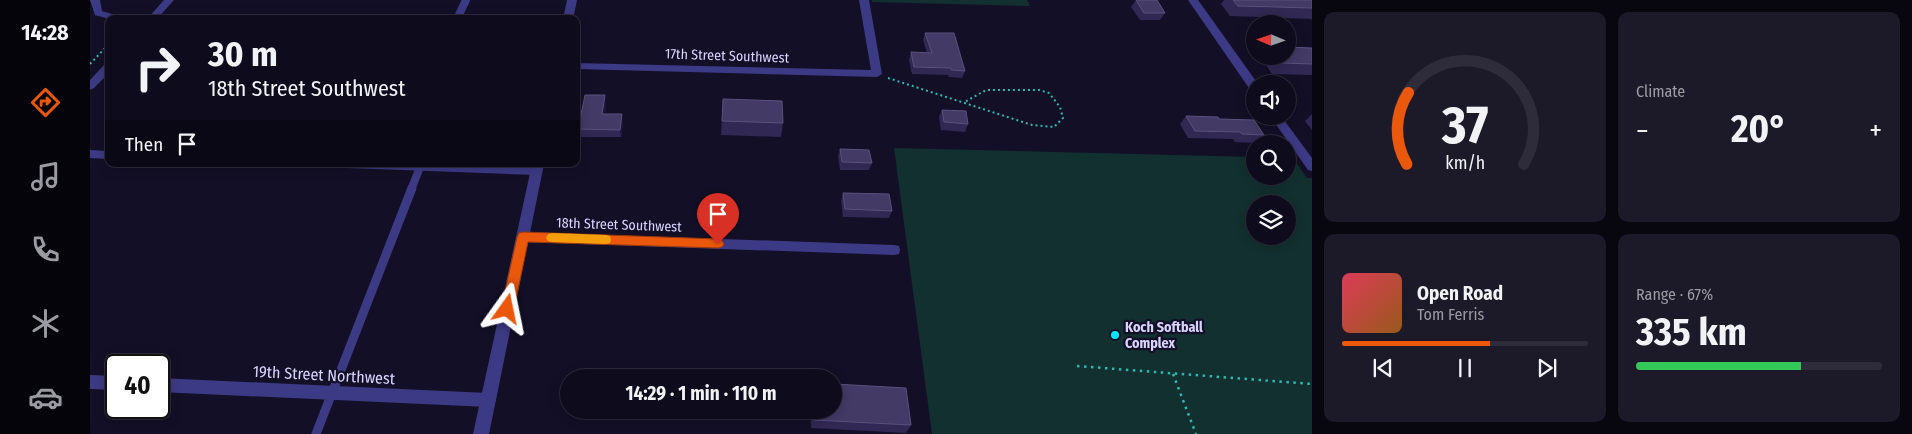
<!DOCTYPE html>
<meta charset="utf-8">
<style>
body{margin:0;font-family:"Fira Sans Condensed",sans-serif;background:#1c1929;color:#f1f3f6;height:100vh;display:flex;flex-direction:column;font-size:19px;white-space:nowrap}
*{box-sizing:border-box;margin:0}
p{font-size:16px;color:#9b9ba3}
.icon{flex:none;width:28px;height:28px;fill:none;stroke:currentColor;stroke-width:2;stroke-linecap:round;stroke-linejoin:round}
.map{position:relative;flex:1;overflow:hidden}
.side{display:flex;flex-direction:column;gap:12px;padding:12px;background:#08060f;width:600px}
.side>*{flex:none}
.top-card{position:absolute;left:15px;top:15px;width:475px;height:152px;border-radius:10px;box-shadow:0 2px 12px #0003,0 0 0 1px #2e2b3b;background:#0e0b1c;color:#f1f3f6;overflow:hidden}
.needle{width:32px;rotate:272deg}
.fabs{position:absolute;left:1156px;top:15px;display:grid;gap:10px}
.fabs a{display:grid;place-items:center;width:50px;height:50px;border-radius:50%;background:#0e0b1c;box-shadow:0 2px 12px #0003,0 0 0 1px #2e2b3b;font-size:25px}
.speed{position:absolute;left:15px;top:354px;display:flex;gap:10px;font-size:25px;font-weight:700;text-align:center}
.speed>*{display:grid;place-content:center;width:65px;height:65px;border-radius:50%;background:#0e0b1c;box-shadow:0 2px 12px #0003,0 0 0 1px #2e2b3b;line-height:1}
.speed .limit{border:2px solid #111;border-radius:8px;background:#fff;color:#111}
.pin{position:absolute;display:grid;place-items:center;width:42px;height:42px;color:#fff;margin:-51px -21px;border-radius:50% 50% 50% 0;rotate:-45deg;box-shadow:0 0 5px #0007}
.pin .icon{rotate:45deg}
.me{position:absolute;width:55px;margin:-28px;rotate:12deg;stroke-linejoin:round;filter:drop-shadow(0 0 4px #0008)}
.turn{display:flex;align-items:center;gap:18px;height:105px;padding:0 20px;font-size:22px}
.turn .icon{width:65px;height:65px;stroke-width:2.5}
.turn b{display:block;font-size:35px;line-height:42px}
.then{display:flex;align-items:center;height:48px;padding:0 20px;background:#0003;gap:10px;font-size:19px}
.big{font-size:38px;font-weight:700;line-height:1.1}
.side .widget{flex:1;display:flex;flex-direction:column;justify-content:center;gap:8px;min-width:0;padding:0 18px;border-radius:10px;background:#1c1929}
.side .dial{align-items:center;gap:0}
.dial svg{height:130px;overflow:visible;fill:none;stroke:#2e2b3b;stroke-width:7;stroke-linecap:round;text-anchor:middle}
.dial text{fill:#f1f3f6;stroke:none}
.song{display:flex;align-items:center;gap:15px}
.cover{width:60px;height:60px;border-radius:8px;background:linear-gradient(135deg,hsl(350 70% 55%),hsl(30 70% 35%))}
.played{height:5px;border-radius:2px;background:linear-gradient(90deg,#ea580c 60%,#2e2b3b 60%)}
.keys{display:flex;justify-content:space-around;direction:ltr}
.heat{display:flex;justify-content:space-between;align-items:center;font-size:28px;direction:ltr}
.charge{height:8px;border-radius:4px;background:linear-gradient(90deg,#34c759 67%,#2e2b3b 0)}
.side .tiles{flex:1;display:grid;gap:12px;grid-template-columns:repeat(2,1fr)}
.trip{position:absolute;left:470px;top:369px;width:282px;height:50px;border-radius:25px;background:#0e0b1c;box-shadow:0 2px 12px #0003,0 0 0 1px #2e2b3b;font-weight:700;line-height:50px;text-align:center}
main{display:flex;flex:1;min-height:0}
.menu{display:flex;flex-direction:column;width:90px;justify-content:space-around;align-items:center;background:#06040b;color:#9b9ba3}
.menu .icon{width:35px;height:35px}
.menu .active{color:#ea580c}
.menu b{font-size:22px;color:#f1f3f6}
.map>svg:first-child{display:block}
</style>
<main>
<nav class="menu">
<b>14:28</b>
<svg class="icon active" aria-label="directions" viewBox="0 0 24 24"><path d="M12 3l9 9-9 9-9-9zM9 14v-3h6M13 9l2 2-2 2"/></svg>
<svg class="icon" aria-label="music" viewBox="0 0 24 24"><path d="M9 18V5l10-2v13"/><circle cx="6" cy="18" r="3"/><circle cx="16" cy="16" r="3"/></svg>
<svg class="icon" aria-label="phone" viewBox="0 0 24 24"><path d="M5 4h4l2 5-3 2q2 4 5 5l2-3 5 2v4C11 20 4 13 5 4z"/></svg>
<svg class="icon" aria-label="climate" viewBox="0 0 24 24"><path d="M12 3v18M4 7l16 10M4 17L20 7"/></svg>
<svg class="icon" aria-label="car" viewBox="0 0 24 24"><path d="M5 17H2v-5l4-1 3-4h7l3 4 3 1v5h-3M9 17h6M6 11h13"/><circle cx="7" cy="17" r="2"/><circle cx="17" cy="17" r="2"/></svg>
</nav>
<div class="map">
<svg width="1222" height="434" viewBox="0 0 1222 434">
<rect width="100%" height="100%" fill="#130f26"/>
<g fill="#12302f" fill-rule="evenodd">
<polygon points="782,0 937,0 940,6 782,2"/>
<path d="M804,148L1165,157V176H1198V158H1203L1217,178H1222V434H842ZM1165,204H1198V236H1165Z"/>
</g>
<g fill="none" stroke-linecap="round" stroke-linejoin="round">
<g stroke="#2fb8b0" stroke-width="2" stroke-dasharray="2 3" stroke-linecap="butt">
<polyline points="0,64 19,44"/>
<polyline points="798,78 942,125 964,127 973,118 970,107 959,93 949,90 896,90 875,102"/>
</g>
<g stroke="#2fb8b0" stroke-width="2.5" stroke-dasharray="2.5 4.5" stroke-linecap="butt">
<polyline points="987,366 1222,384"/>
<polyline points="1083,374 1106,434"/>
</g>
<g stroke="#3d3a85" stroke-width="8">
<polyline points="367,19 376,0"/>
<polyline points="321,190 330,167"/>
</g>
<polyline stroke="#3d3a85" stroke-width="9" points="226,434 322,188"/>
<g fill="#3d3a85" fill-rule="evenodd">
<polygon points="0,0 10,0 12,11 22,14 60,16 65,19 19,19 5,15"/>
<polygon points="769,0 779,0 792,74 787,77 486,69 486,63 781,70"/>
<polygon points="1098,0 1108,0 1168,84 1165,84 1165,92 1161,91"/>
<polygon points="1180,116 1191,116 1222,158 1222,171 1218,170"/>
<polygon points="0,150 19,151 19,159 0,158"/>
<polygon points="251,164 368,164 446,167 452,171 446,175 257,168"/>
<polygon points="433,232 804,245 809,246 810,250 809,254 804,255 433,242 428,241 427,237 428,233"/>
<polygon points="0,375 26,376 26,390 0,389"/>
<polygon points="69,378 398,393 403,395 406,400 403,405 398,407 69,392"/>
</g>
<g fill="#3d3a85" fill-rule="evenodd">
<polygon points="74,0 84,0 67,19 57,19"/>
<polygon points="477,0 487,0 483,19 473,19"/>
<polygon points="19,63 19,73 4,88 0,90 0,80 15,64"/>
<polygon points="442,164 454,164 399,434 383,434"/>
</g>
</g>
<g fill="#312854">
<polygon points="1046,0 1067,0 1075,13 1070,20 1050,20 1041,7"/>
<polygon points="1134,0 1222,0 1222,20 1221,19 1140,16 1131,4"/>
<polygon points="835,33 875,71 872,78 859,77 858,75 822,74 819,60 821,52 837,53 833,40"/>
<polygon points="1222,48 1222,75 1182,74 1171,58 1172,56 1198,56"/>
<polygon points="633,99 693,123 691,137 631,135"/>
<polygon points="516,103 515,114 533,122 531,137 490,137 488,129"/>
<polygon points="852,110 878,124 875,132 851,130 849,117"/>
<polygon points="1222,114 1222,130 1215,121"/>
<polygon points="1096,116 1129,119 1174,135 1167,143 1145,142 1143,139 1098,138 1090,124"/>
<polygon points="750,149 782,163 779,170 750,170 748,156"/>
<polygon points="753,193 802,211 799,218 753,217 751,201"/>
<polygon points="720,410 744,410 821,425 816,433 721,428"/>
</g>
<g fill="#1d163a">
<polygon points="515,95 516,103 514,122 512,114"/>
<polygon points="532,114 533,122 531,137 530,130"/>
</g>
<g fill="#433a66" stroke="#5a527e">
<polygon points="1046,0 1067,0 1075,13 1054,13"/>
<polygon points="1143,0 1222,0 1222,8 1148,6"/>
<polygon points="835,33 864,33 875,71 861,70 861,68 824,67 821,52 842,53"/>
<polygon points="1198,47 1222,48 1222,64 1192,63 1187,56 1198,56"/>
<polygon points="495,95 515,95 512,114 532,114 530,130 488,129"/>
<polygon points="633,99 692,101 693,123 632,121"/>
<polygon points="852,110 876,111 878,124 854,122"/>
<polygon points="1096,116 1128,117 1129,119 1164,120 1174,135 1152,134 1150,132 1105,131"/>
<polygon points="750,149 779,150 782,163 752,162"/>
<polygon points="753,193 799,194 802,211 755,209"/>
<polygon points="744,384 816,388 821,425 724,420 724,410 744,410"/>
</g>
<polygon fill="#ea580c" stroke="#983908" points="433,232 628,239 632,240 634,244 632,247 628,248 438,242 424,309 422,313 417,315 413,313 411,309 427,237 429,233"/>
<polygon fill="#f59e0b" points="462,233 516,235 520,236 521,240 520,243 516,244 462,242 458,241 456,238 458,234"/>
<circle fill="#00e5ff" stroke="#130f26" stroke-width="2" cx="1025" cy="335" r="5"/>
<g text-anchor="middle" dominant-baseline="central" stroke-width="4.5" stroke-linejoin="round" paint-order="stroke">
<g font-size="14" fill="#d9d4ff" stroke="#130f26">
<text transform="translate(637 56) rotate(2)">17th Street Southwest</text>
<text transform="translate(529 225) rotate(2)">18th Street Southwest</text>
</g>
<g font-size="14" font-weight="bold" fill="#d9d4ff" stroke="#130f26" text-anchor="start">
<text x="1035" y="327">Koch Softball<tspan x="1035" dy="16">Complex</tspan></text>
</g>
<g font-size="16" fill="#d9d4ff" stroke="#130f26">
<text transform="translate(234 375) rotate(3)">19th Street Northwest</text>
</g>
</g>
</svg>
<div class="fabs">
<a><svg class="needle" viewBox="-14 -14 28 28"><path d="M0-13l5 13h-10z" fill="#e53935"/><path d="M0 13l5-13h-10z" fill="#9b9ba3"/></svg></a>
<a><svg class="icon" aria-label="sound" viewBox="0 0 24 24"><path d="M4 9h4l5-4v14l-5-4H4zM17 9q2 3 0 6"/></svg></a>
<a><svg class="icon" aria-label="search" viewBox="0 0 24 24"><circle cx="10" cy="10" r="6"/><path d="M15 15l6 6"/></svg></a>
<a><svg class="icon" aria-label="layers" viewBox="0 0 24 24"><path d="M12 4l9 5-9 5-9-5zM3 14l9 5 9-5"/></svg></a>
</div>
<div class="speed"><div class="limit">40</div></div>
<div class="pin" style="left:628px;top:244px;background:#d93025"><svg class="icon" aria-label="arrive" viewBox="0 0 24 24"><path d="M6 21V4h12l-3 4 3 4H6"/></svg></div>
<svg class="me" style="left:417px;top:309px" viewBox="-20 -20 40 40"><path d="M0-17L14 15 0 8-14 15z" fill="#ea580c" stroke="#fff" stroke-width="4"/></svg>
<div class="trip">14:29 · 1 min · 110 m</div>
<div class="top-card">
<div class="turn"><svg class="icon" aria-label="right" viewBox="0 0 24 24"><path d="M7 20v-9h11M14 6l5 5-5 5"/></svg><div><b>30 m</b>18th Street Southwest</div></div>
<div class="then">Then<svg class="icon" aria-label="arrive" viewBox="0 0 24 24"><path d="M6 21V4h12l-3 4 3 4H6"/></svg></div>
</div>
</div>
<section class="side">
<div class="tiles">
<div class="widget dial"><svg viewBox="0 0 100 80">
<path d="M14 69A42 42 0 1 1 86 69"/>
<path d="M14 69A42 42 0 0 1 15 25" stroke="#ea580c"/>
<text x="50" y="56" font-size="32" font-weight="700">37</text>
<text x="50" y="72" font-size="11">km/h</text>
</svg></div>
<div class="widget"><p>Climate</p>
<div class="heat"><a>−</a><b class="big">20°</b><a>+</a></div>
</div>
<div class="widget">
<div class="song"><i class="cover"></i><div><b>Open Road</b><p>Tom Ferris</p></div></div>
<div class="played"></div>
<div class="keys"><svg class="icon" aria-label="previous" viewBox="0 0 24 24"><path d="M18 5L8 12l10 7zM5 5v14"/></svg><svg class="icon" aria-label="pause" viewBox="0 0 24 24"><path d="M8 5v14M16 5v14"/></svg><svg class="icon" aria-label="next" viewBox="0 0 24 24"><path d="M6 5l10 7-10 7zM19 5v14"/></svg></div>
</div>
<div class="widget"><p>Range · 67%</p><b class="big">335 km</b><div class="charge"></div></div>
</div>
</section>
</main>
